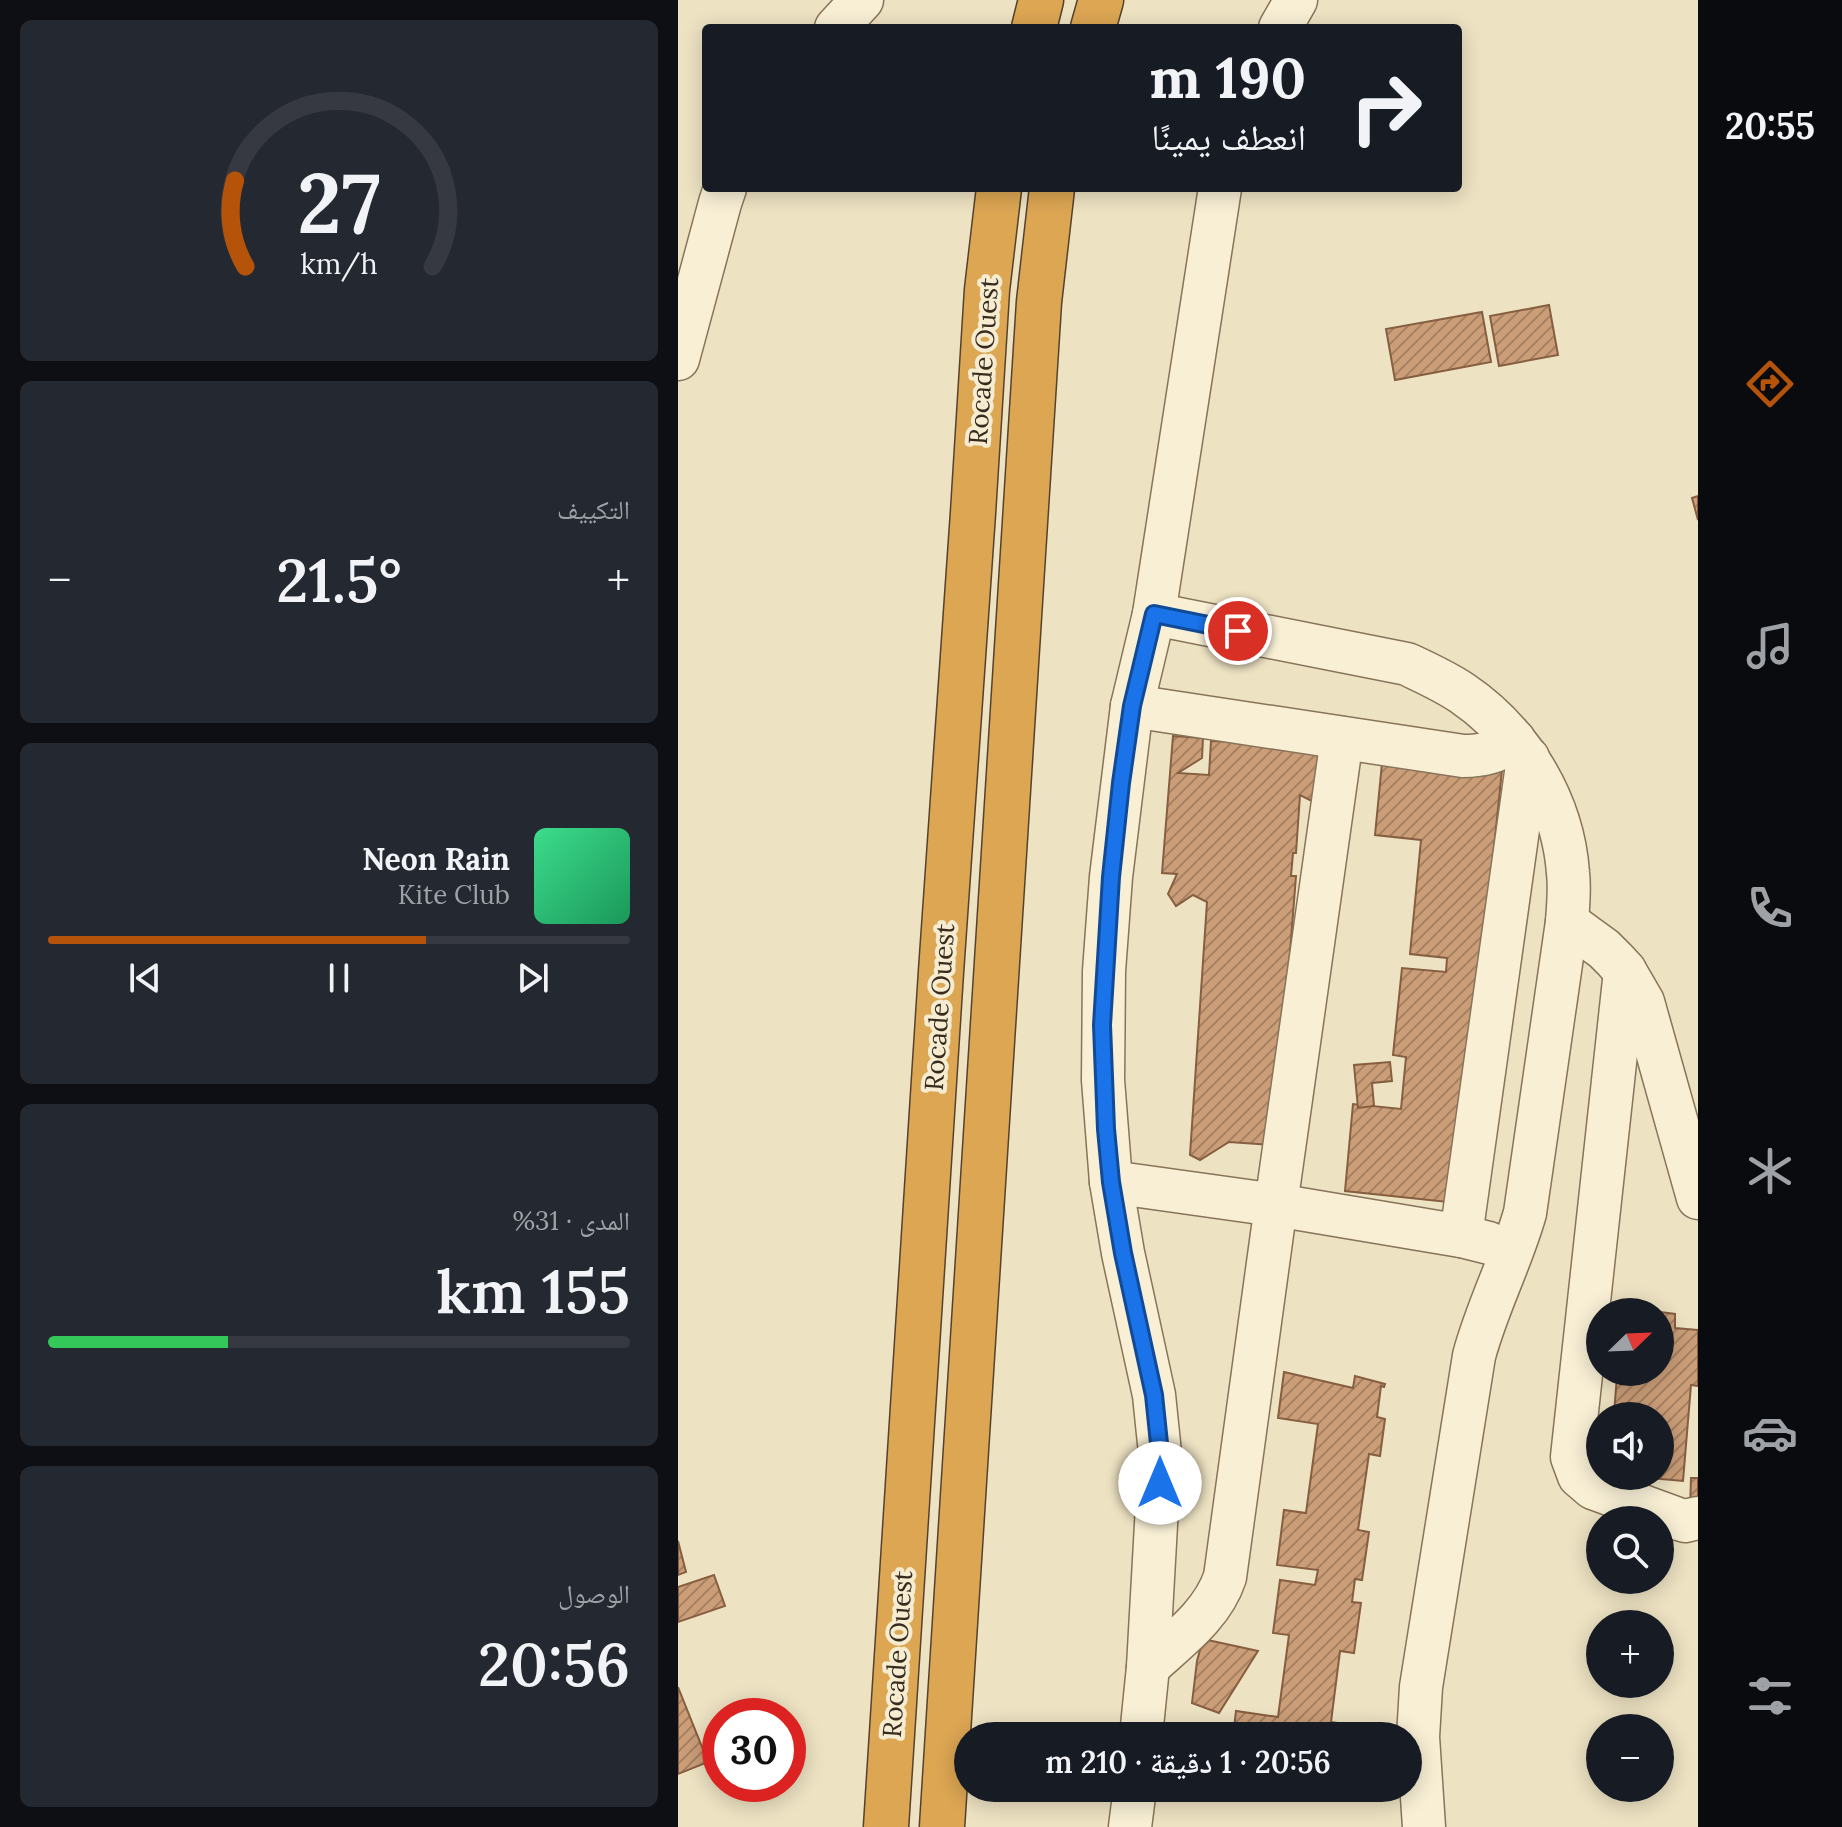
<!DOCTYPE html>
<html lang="ar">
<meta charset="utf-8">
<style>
body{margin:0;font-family:Lora,"Noto Naskh Arabic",serif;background:#242831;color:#f1f3f6;direction:rtl;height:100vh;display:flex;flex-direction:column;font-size:30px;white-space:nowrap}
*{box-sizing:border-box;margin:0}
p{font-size:26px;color:#9ea1a6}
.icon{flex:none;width:44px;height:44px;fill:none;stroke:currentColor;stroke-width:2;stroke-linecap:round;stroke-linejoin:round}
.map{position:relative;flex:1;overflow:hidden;direction:ltr}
.side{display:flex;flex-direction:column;gap:20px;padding:20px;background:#0d0f14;width:678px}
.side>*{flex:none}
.guide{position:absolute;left:24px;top:24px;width:760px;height:168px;border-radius:8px;box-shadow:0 4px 20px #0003;direction:rtl;background:#171b24;color:#f1f3f6;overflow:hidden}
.needle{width:52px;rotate:67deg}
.fabs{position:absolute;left:908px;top:1298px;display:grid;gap:16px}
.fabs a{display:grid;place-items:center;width:88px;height:88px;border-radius:50%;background:#171b24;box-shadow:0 4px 20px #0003;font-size:40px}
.speed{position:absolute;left:24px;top:1698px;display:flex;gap:16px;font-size:40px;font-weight:700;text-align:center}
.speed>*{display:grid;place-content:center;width:104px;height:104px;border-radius:50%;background:#171b24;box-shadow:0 4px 20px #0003;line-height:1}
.speed .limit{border:12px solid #d22;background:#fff;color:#111}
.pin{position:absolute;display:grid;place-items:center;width:68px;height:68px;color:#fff;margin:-34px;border:4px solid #fff;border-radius:50%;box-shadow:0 2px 8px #0007}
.me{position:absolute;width:88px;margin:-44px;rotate:0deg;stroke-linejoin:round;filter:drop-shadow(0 0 6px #0008)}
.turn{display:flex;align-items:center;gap:28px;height:168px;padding:0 24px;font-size:36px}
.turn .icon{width:104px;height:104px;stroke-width:2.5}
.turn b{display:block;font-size:56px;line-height:68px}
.big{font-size:60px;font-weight:600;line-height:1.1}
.side .widget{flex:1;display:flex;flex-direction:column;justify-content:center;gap:12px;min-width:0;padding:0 28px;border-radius:12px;background:#242831}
.side .dial{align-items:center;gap:0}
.dial svg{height:208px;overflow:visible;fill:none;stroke:#363941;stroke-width:7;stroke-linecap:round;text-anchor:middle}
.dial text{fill:#f1f3f6;stroke:none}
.song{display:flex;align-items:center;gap:24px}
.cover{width:96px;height:96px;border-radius:12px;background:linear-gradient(135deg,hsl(150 70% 55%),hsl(150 70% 35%))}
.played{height:8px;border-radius:4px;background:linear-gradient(90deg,#b45309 65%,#363941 65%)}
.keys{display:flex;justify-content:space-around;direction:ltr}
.heat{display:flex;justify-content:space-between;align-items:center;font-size:44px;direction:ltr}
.charge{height:12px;border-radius:6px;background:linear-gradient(90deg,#34c759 31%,#363941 0)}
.trip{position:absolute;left:276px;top:1722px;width:468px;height:80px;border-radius:40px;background:#171b24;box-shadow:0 4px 20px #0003;font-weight:600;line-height:80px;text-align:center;direction:rtl}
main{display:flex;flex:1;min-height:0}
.dock{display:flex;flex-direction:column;width:144px;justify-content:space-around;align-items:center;background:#090b0e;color:#9ea1a6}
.dock .icon{width:56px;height:56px}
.dock .active{color:#b45309}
.dock b{font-size:36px;color:#f1f3f6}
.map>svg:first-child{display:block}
</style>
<main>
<nav class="dock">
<b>20:55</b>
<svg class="icon active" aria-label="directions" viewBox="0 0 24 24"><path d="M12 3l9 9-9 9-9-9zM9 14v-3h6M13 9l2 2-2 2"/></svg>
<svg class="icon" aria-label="music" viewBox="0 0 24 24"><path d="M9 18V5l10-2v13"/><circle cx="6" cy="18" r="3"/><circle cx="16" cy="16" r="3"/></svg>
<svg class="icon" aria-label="phone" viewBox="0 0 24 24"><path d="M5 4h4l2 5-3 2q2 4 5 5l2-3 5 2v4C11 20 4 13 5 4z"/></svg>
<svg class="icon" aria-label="climate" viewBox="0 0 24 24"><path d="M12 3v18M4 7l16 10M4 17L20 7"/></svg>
<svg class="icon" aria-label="car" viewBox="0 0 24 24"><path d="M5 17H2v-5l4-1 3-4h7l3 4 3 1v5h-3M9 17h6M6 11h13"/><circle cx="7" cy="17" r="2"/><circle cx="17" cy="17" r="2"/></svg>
<svg class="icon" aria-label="filters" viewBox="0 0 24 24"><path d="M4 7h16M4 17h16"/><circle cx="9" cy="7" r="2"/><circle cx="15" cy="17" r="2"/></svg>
</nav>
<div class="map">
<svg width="1020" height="1827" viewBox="0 0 1020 1827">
<defs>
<pattern id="building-hatch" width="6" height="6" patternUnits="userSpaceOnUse" patternTransform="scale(2)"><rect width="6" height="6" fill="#cb9e78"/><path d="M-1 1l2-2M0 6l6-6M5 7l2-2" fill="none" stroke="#a68162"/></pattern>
</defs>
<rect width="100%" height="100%" fill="#ede2c2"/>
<g fill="url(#building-hatch)" stroke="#865e40" stroke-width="2">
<polygon points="871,305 880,355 821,366 812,316"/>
<polygon points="804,312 813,362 717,380 708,329"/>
<polygon points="1020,496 1020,520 1014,498"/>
<polygon points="495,736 525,738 524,758 500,773 531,775 533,741 676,745 670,819 622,795 618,853 615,853 613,876 618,876 601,1093 621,1147 551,1142 522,1160 512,1155 529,902 515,895 498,906 490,894 499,874 484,873"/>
<polygon points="826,751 779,1203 667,1191 675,1104 723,1109 728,1057 715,1055 724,968 768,972 769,958 732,954 743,840 697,835 705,753"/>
<polygon points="712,1062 714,1081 694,1083 696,1106 680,1108 676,1065"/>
<polygon points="982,1312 997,1314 997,1328 1020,1330 1020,1386 1013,1385 1005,1481 949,1476 982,1476 982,1416 945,1416 945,1413 936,1413 939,1376 955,1377 955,1372 982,1372"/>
<polygon points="606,1372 675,1388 677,1376 707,1384 706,1387 703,1386 699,1417 707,1419 702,1456 691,1454 680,1530 691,1532 684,1580 677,1579 674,1602 683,1603 676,1653 662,1651 653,1722 667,1724 665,1736 555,1736 558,1711 600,1717 611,1635 595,1633 602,1580 637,1585 640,1570 599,1565 606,1510 628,1513 640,1424 600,1418"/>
<polygon points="1013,1478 1020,1478 1020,1509 1012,1509"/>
<polygon points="0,1541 8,1572 0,1575"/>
<polygon points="36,1575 47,1606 0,1622 0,1587"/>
<polygon points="525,1639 580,1651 541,1713 514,1703 519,1661"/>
<polygon points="0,1687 30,1762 0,1774"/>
</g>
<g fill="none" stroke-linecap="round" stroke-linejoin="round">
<defs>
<g id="minor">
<polyline points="158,28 184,0"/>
<polyline points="602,28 618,0"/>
<polyline points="0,359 42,203 47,188"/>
<path d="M476,614L729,664C748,673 766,681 784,693C843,733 885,801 890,873C892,889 890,906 889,922L847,1213C833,1262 809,1307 796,1356L743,1687L740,1737L746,1827"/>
<path d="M454,706L785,756C805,756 820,752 836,740"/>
<polyline points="889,922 926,949 937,960 947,971 965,1002 1020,1198"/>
<polyline points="947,971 894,1457 901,1476 915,1488 997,1518 1007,1521 1020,1518"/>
<polyline points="433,1182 598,1205 783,1236 811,1243"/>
<polyline points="783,1236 850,758"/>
<path d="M470,1667C499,1640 534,1616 547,1577L598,1205L664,738"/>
<polyline points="463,1736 470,1667 482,1453 476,1395 445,1253 433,1182 425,1080 426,971 433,877 454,706 476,614 542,188"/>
<polyline points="452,1827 457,1788"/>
</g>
<g id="highway">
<polyline points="356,28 363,0"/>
<polyline points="415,28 423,0"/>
<polyline points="208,1827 263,972 295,513 309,290 321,188"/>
<polyline points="264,1827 361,302 374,188"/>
</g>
</defs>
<use href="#minor" stroke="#877459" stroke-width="45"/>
<use href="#highway" stroke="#54422e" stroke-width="47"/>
<use href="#minor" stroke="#f8efd5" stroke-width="42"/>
<use href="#highway" stroke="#dca653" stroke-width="44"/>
</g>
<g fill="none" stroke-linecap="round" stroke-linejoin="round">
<defs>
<polyline id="route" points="482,1483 482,1453 476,1395 445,1253 433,1182 428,1129 424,1025 433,877 443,783 454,706 476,614 560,631"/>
</defs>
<use href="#route" stroke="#114b97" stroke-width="20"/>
<use href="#route" stroke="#1a73e8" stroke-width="14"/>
</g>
<g text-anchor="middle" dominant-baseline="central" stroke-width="8" stroke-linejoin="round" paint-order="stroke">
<g font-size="26" fill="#372b1e" stroke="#f5ecd1">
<text transform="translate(305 361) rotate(-86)">Rocade Ouest</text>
<text transform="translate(261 1007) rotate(-86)">Rocade Ouest</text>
<text transform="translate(219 1654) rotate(-86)">Rocade Ouest</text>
</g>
</g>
</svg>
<div class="fabs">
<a><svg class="needle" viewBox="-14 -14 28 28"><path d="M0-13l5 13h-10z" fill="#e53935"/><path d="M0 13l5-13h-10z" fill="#9ea1a6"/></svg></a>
<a><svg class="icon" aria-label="sound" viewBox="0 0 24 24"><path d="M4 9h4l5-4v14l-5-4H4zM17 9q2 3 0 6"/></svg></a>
<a><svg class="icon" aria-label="search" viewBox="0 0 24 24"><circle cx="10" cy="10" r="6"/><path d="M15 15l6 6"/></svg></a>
<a>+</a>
<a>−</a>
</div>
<div class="speed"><div class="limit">30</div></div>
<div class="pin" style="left:560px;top:631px;background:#d93025"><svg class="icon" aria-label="arrive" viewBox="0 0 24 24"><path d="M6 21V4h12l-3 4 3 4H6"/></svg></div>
<svg class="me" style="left:482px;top:1483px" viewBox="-20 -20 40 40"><circle r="19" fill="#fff"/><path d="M0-13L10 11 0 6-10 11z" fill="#1a73e8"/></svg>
<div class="trip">20:56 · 1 دقيقة · 210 m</div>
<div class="guide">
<div class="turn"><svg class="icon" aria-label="right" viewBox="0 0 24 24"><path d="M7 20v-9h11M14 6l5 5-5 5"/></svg><div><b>190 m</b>انعطف يمينًا</div></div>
</div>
</div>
<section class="side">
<div class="widget dial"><svg viewBox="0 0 100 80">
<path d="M14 69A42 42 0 1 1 86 69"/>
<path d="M14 69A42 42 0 0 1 10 36" stroke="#b45309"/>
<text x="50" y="56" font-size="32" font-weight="700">27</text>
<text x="50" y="72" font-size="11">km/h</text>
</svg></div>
<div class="widget"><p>التكييف</p>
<div class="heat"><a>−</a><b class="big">21.5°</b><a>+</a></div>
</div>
<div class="widget">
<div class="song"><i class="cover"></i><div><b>Neon Rain</b><p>Kite Club</p></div></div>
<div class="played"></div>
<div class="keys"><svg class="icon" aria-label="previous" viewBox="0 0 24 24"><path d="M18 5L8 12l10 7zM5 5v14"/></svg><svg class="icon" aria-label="pause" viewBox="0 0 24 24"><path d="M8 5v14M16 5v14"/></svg><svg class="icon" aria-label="next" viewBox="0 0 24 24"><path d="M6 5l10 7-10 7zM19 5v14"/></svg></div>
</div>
<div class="widget"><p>المدى · 31%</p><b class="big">155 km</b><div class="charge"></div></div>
<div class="widget"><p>الوصول</p><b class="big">20:56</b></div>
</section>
</main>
